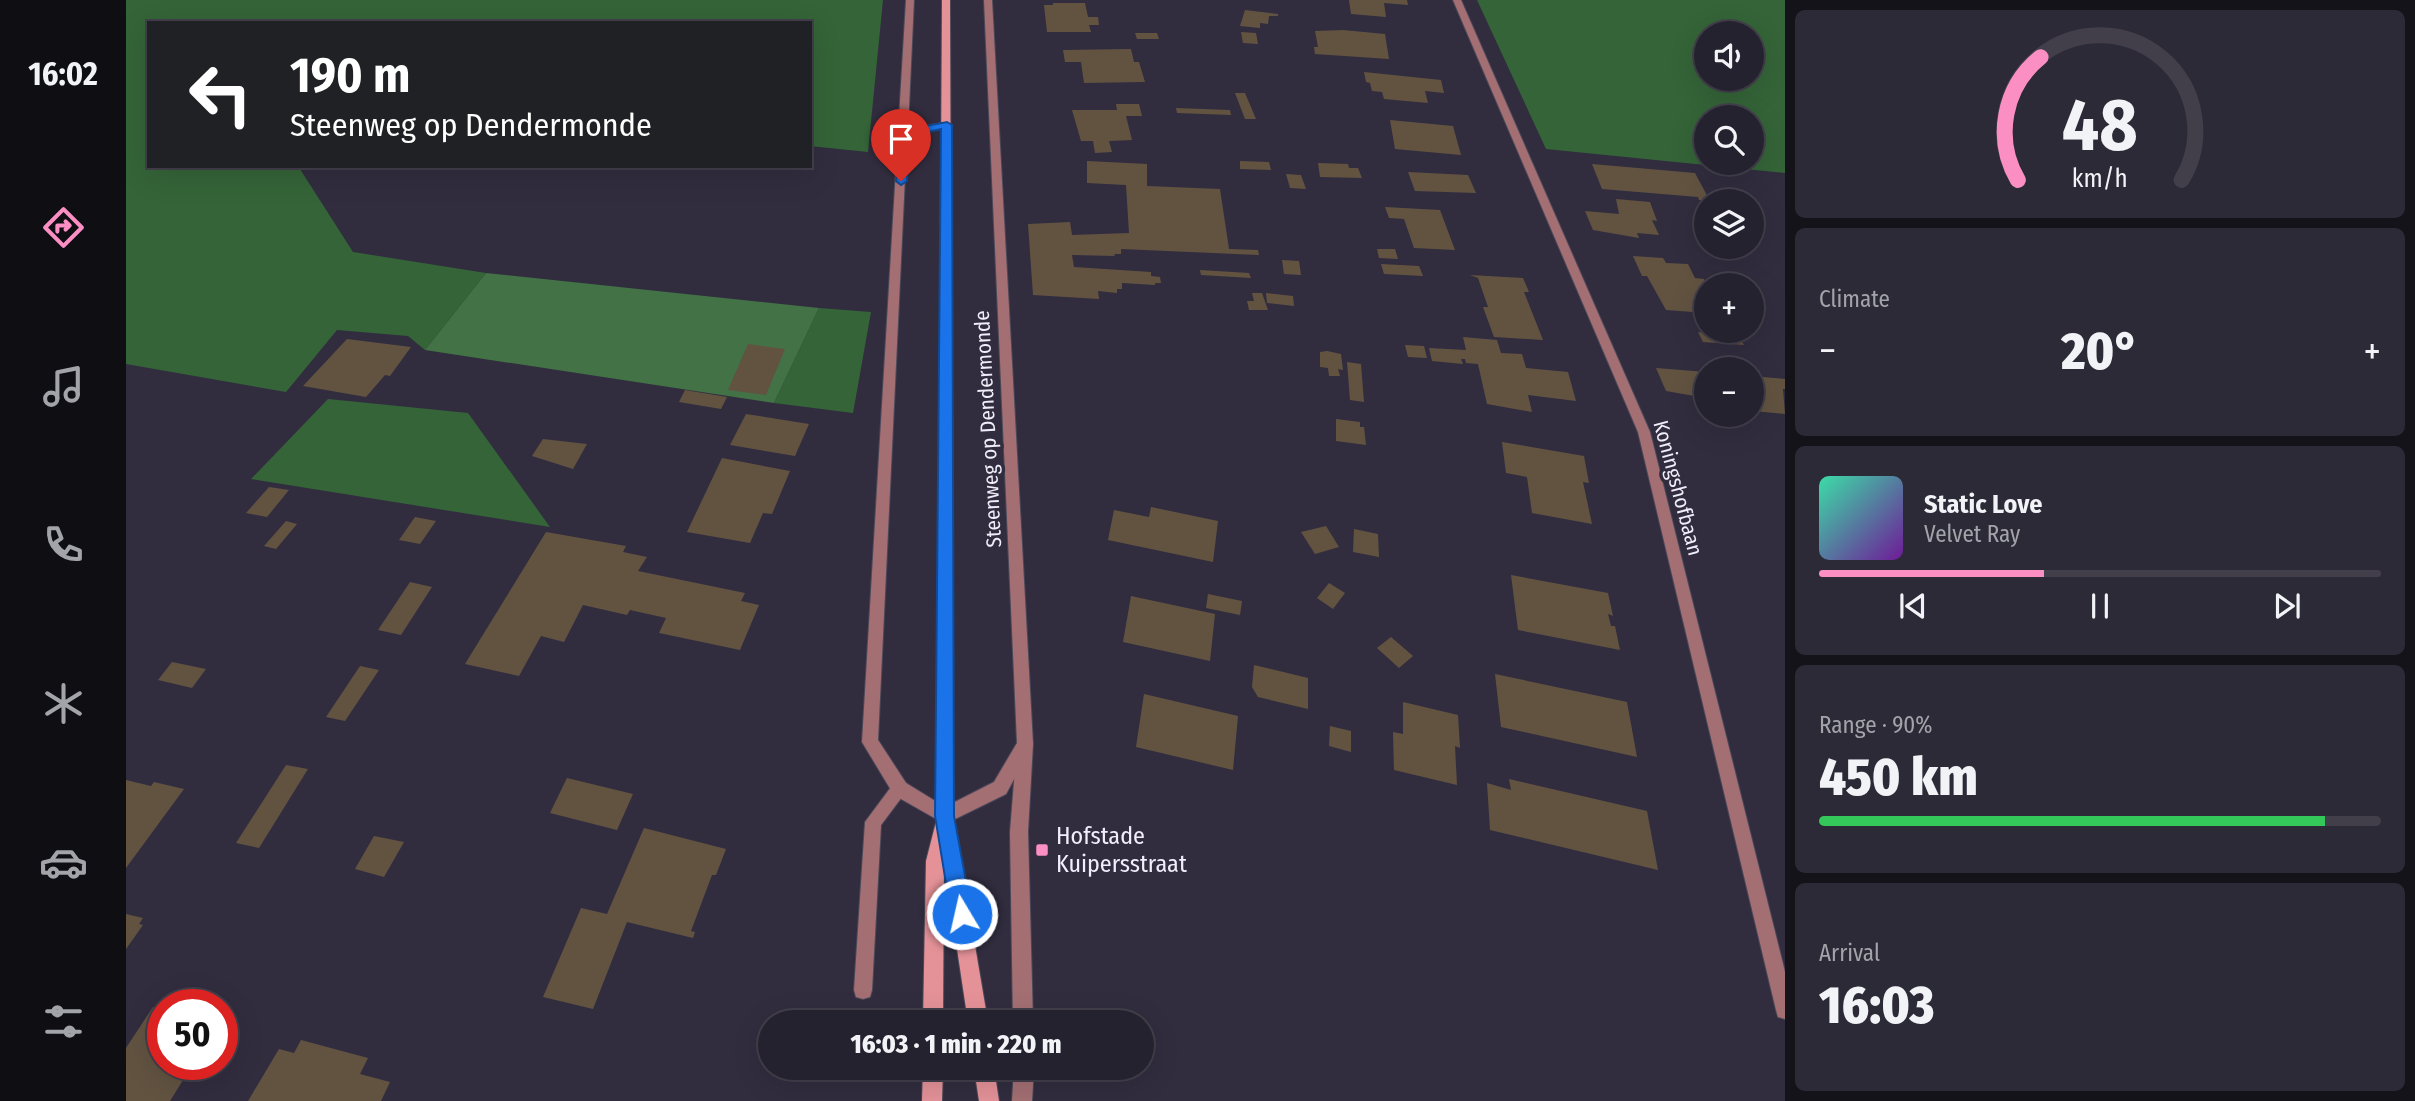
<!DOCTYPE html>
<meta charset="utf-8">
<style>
body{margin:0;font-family:"Fira Sans Condensed",sans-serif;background:#2d2a37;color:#f1f3f6;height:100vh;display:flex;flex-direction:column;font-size:26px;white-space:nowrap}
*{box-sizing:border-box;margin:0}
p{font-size:23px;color:#a3a4aa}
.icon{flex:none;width:38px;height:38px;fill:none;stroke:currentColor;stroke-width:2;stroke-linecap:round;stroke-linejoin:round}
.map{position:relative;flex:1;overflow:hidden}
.drawer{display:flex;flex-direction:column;gap:10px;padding:10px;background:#14131a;width:630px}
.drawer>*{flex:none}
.banner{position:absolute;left:21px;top:21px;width:665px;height:147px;border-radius:0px;box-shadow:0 7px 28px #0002,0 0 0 2px #423f4b;background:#202124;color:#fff;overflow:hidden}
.tools{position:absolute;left:1568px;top:21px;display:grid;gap:14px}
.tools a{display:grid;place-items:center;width:70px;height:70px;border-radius:50%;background:#25222f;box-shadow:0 7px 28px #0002,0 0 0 2px #423f4b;font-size:35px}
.speed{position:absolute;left:21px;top:989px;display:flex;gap:14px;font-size:35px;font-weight:700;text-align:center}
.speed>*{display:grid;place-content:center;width:91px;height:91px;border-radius:50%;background:#25222f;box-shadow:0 7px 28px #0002,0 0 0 2px #423f4b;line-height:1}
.speed .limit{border:10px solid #d22;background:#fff;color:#111}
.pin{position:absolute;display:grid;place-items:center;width:60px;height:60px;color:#fff;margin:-72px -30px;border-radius:50% 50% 50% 0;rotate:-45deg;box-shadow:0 0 7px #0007}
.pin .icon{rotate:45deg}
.me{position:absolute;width:77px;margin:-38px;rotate:351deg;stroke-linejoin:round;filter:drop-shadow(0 0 5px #0008)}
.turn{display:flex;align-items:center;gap:24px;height:147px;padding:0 28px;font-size:32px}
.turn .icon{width:91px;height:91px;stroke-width:2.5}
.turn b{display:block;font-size:49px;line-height:60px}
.big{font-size:52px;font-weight:800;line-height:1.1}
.drawer .widget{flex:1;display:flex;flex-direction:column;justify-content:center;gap:10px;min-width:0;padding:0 24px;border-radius:10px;background:#2d2a37}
.drawer .dial{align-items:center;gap:0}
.dial svg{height:182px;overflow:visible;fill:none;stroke:#423f4b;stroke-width:7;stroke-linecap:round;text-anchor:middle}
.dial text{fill:#f1f3f6;stroke:none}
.song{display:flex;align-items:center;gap:21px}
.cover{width:84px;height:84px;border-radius:10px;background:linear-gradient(135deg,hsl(160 70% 55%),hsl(280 70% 35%))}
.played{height:7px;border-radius:4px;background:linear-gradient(90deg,#fb8fc4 40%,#423f4b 40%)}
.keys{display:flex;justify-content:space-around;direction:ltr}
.heat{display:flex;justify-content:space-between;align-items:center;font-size:38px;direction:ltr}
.charge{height:10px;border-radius:5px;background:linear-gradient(90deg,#34c759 90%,#423f4b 0)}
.trip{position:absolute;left:632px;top:1010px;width:396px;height:70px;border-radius:35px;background:#25222f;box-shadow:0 7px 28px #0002,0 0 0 2px #423f4b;font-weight:800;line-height:70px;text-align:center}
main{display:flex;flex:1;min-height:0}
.menu{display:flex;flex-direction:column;width:126px;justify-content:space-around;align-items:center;background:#0f0e13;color:#a3a4aa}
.menu .icon{width:49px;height:49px}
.menu .selected{color:#fb8fc4}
.menu b{font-size:32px;color:#f1f3f6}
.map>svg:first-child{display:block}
</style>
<main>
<nav class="menu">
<b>16:02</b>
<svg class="icon selected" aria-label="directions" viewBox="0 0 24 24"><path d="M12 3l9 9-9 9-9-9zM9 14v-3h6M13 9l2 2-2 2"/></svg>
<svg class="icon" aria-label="music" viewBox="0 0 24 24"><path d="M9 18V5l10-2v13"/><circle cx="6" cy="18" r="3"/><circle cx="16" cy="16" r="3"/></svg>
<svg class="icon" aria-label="phone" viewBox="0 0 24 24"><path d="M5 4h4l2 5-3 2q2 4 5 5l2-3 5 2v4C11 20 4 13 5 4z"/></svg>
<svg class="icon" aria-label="climate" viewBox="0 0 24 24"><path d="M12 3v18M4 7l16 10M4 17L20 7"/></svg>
<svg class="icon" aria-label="car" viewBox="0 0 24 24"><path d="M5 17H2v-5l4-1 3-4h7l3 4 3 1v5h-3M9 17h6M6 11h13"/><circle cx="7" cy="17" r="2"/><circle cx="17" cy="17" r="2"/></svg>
<svg class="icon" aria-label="filters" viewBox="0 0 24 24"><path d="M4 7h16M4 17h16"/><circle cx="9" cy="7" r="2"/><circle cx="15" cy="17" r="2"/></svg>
</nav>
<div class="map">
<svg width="1659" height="1101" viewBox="0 0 1659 1101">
<rect width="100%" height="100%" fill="#312d3f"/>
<g fill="#356438" fill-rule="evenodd">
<polygon points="0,0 757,0 742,152 684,146 684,23 23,23 23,166 172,166 227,252 360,273 299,350 282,336 211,330 160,392 0,364"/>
<path d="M1351,0H1659V173L1420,149ZM1580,33H1626V79H1580ZM1580,117H1626V163H1580Z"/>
<polygon points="693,308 745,312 727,413 648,403"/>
<polygon points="202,399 342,413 424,527 125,479"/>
</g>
<polygon fill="#427245" points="360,273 693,308 648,403 299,350"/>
<g fill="#625341">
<polygon points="1223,0 1281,0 1282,5 1258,3 1260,17 1225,14"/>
<polygon points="927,3 959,3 962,17 972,17 973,25 963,25 965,32 921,32 918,5 927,5"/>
<polygon points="1119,10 1152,14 1152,16 1143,16 1142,24 1134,23 1134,28 1114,26"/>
<polygon points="1217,30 1259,34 1263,59 1189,54 1188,47 1192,47 1189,31"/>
<polygon points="1115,32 1130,33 1132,44 1117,43"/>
<polygon points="1009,33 1031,33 1033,39 1011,39"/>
<polygon points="1005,49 1008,62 1013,62 1019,82 958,83 955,62 939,62 937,50"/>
<polygon points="1238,72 1315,80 1318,93 1299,91 1302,103 1258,99 1256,92 1246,91 1244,83 1240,82"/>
<polygon points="1109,93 1119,93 1130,119 1119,119"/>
<polygon points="990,104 1013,104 1016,116 1000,116 1006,140 983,141 986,152 969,153 967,141 955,141 946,110 991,110"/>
<polygon points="1050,108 1104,110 1105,115 1051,113"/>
<polygon points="1264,120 1327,126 1335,155 1269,149"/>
<polygon points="961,161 1021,164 1021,186 1094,189 1103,249 1132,250 1133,255 995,249 995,254 988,254 989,256 946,255 948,267 1025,272 1025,276 1034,277 1035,283 1029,283 1029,285 996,283 996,289 991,289 991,293 972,291 973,299 907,295 902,224 944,222 946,235 1003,233 1000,185 961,183"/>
<polygon points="1114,161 1143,162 1145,170 1114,169"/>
<polygon points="1192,163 1222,164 1223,168 1232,168 1236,178 1194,177"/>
<polygon points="1466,164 1569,173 1584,201 1573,200 1572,197 1476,189"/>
<polygon points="1282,172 1342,175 1350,193 1289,191"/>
<polygon points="1160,174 1175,175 1180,189 1164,188"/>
<polygon points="1490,199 1524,202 1531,221 1526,220 1533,235 1511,233 1513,238 1467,230 1459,211 1493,214"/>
<polygon points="1259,207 1314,210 1329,250 1288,248 1278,219 1263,218"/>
<polygon points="1251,249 1269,249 1272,259 1253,258"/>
<polygon points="1507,256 1537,258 1540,263 1562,264 1569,278 1578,279 1581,285 1580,292 1576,292 1580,299 1580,313 1540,310 1521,276 1516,276"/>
<polygon points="1156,260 1173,261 1175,275 1158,274"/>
<polygon points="1255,264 1293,266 1297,276 1258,274"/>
<polygon points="1074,270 1123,273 1125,278 1075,275"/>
<polygon points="1344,275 1397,278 1403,292 1398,292 1417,340 1368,337 1357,307 1362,307 1352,278"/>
<polygon points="1126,293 1136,293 1142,310 1123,310 1121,301 1128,301"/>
<polygon points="1140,293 1167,296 1168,306 1141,303"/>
<polygon points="1572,332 1613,336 1618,345 1577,342"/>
<polygon points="1337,337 1371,340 1375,353 1396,354 1400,368 1442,372 1450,401 1402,395 1406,412 1361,404 1352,364 1340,363 1339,359 1335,359 1337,364 1306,361 1303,348 1340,350"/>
<polygon points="221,339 285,347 264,376 259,375 240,397 177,386"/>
<polygon points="622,344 659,349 640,395 602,390"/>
<polygon points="1279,345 1298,346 1301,358 1282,357"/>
<polygon points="1201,351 1215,354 1217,370 1212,369 1214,376 1203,376 1202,368 1194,367 1194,352"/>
<polygon points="1221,362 1235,364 1238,402 1224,400"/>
<polygon points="1530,368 1580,372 1580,398 1540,391"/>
<polygon points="1626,376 1659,379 1659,389 1657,389 1659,414 1626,411"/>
<polygon points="559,390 601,397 595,409 553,402"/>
<polygon points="620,414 683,424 669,456 604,445"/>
<polygon points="1210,419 1234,422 1234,427 1238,427 1240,445 1210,441"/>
<polygon points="417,439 461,444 447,469 406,456"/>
<polygon points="1376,442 1458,456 1463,483 1457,482 1466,524 1406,513 1401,477 1380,473"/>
<polygon points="596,458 664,471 646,514 637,513 624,543 561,532"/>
<polygon points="143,487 163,490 141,517 120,513"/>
<polygon points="1025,507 1092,521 1087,562 982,540 988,510 1023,517"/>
<polygon points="289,517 310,521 294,544 273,540"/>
<polygon points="160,521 171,524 150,549 138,546"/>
<polygon points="1200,526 1213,547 1189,554 1175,532"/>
<polygon points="1228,529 1252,534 1253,557 1227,552"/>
<polygon points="420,532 500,546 497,552 521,557 512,571 619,593 615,601 633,605 614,650 533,633 540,618 504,610 501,615 457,605 438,642 415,636 393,676 339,664"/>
<polygon points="1385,575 1482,593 1487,616 1482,614 1485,626 1489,626 1494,650 1392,630"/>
<polygon points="284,582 306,587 275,635 252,630"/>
<polygon points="1203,583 1219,593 1207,609 1191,598"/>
<polygon points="1082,594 1116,601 1114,615 1080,608"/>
<polygon points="1005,596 1089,614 1084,661 997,642"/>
<polygon points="1265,637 1287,656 1273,668 1251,648"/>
<polygon points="46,662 80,669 66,688 32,680"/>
<polygon points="1128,665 1182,678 1182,709 1132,697 1126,687"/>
<polygon points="234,666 253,670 219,721 200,717"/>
<polygon points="1369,674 1501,702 1511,757 1375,727"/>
<polygon points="1018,694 1112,716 1107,770 1010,747"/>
<polygon points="1277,702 1332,715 1334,748 1329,746 1331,785 1268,770 1267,732 1277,734"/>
<polygon points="1204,726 1225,731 1225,752 1203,746"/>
<polygon points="160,765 182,769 133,848 110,843"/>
<polygon points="441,778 507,794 491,830 424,813"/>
<polygon points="1383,779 1521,811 1532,870 1364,830 1361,783 1385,790"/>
<polygon points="0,780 25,786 28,782 58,789 0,868"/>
<polygon points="518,828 600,849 590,875 586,875 565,931 569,932 567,938 501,922 467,1009 417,997 455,908 481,914"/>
<polygon points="248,836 278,842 258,877 229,869"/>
<polygon points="0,914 17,918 13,924 17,925 0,949"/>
<polygon points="27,1007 37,1010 37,1064 67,1064 44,1101 0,1101 0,1048"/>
<polygon points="175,1040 242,1058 234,1074 264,1082 255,1101 122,1101 153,1049 168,1053"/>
</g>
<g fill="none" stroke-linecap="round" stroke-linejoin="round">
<defs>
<g id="lane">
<polygon points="899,736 905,739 907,744 902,832 907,1022 887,1022 884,832 891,744 893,739"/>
<polygon points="774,781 780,783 782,789 755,825 746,990 744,997 737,999 730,997 728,990 739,822 768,783"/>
<polygon points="888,1068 908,1068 906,1101 886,1101"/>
</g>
<g id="street">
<polygon points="780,0 788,0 782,129 821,122 826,125 781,135 752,740 780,783 819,807 868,782 891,743 858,0 866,0 907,744 880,794 819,824 768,795 736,742"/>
<polygon points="1327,0 1335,0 1524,432 1659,972 1659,1019 1652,1017 1650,1010 1512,432"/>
</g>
<g id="secondary">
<polygon points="816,0 824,0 827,816 862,1022 842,1022 818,862 817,1022 797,1022 800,861 811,818"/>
<polygon points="797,1068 817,1068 816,1101 796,1101"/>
<polygon points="848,1068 868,1068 873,1101 853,1101"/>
</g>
</defs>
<use href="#lane" stroke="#4c4859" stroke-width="2"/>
<use href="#street" stroke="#4c4859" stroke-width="2"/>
<use href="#secondary" stroke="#4c4859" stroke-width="2"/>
<use href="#lane" fill="#a36f73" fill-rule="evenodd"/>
<use href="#street" fill="#a36f73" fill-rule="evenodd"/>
<use href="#secondary" fill="#e49298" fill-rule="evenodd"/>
</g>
<polygon fill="#1a73e8" stroke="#114b97" stroke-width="2" points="821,122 826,125 828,816 846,914 843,921 836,924 828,921 825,914 809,816 815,129 784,136 781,181 775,185 770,181 774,131"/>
<rect fill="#fb8fc4" stroke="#312d3f" stroke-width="2.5" x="909" y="843" width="14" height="14" rx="3.5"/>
<g text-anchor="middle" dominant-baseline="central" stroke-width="7" stroke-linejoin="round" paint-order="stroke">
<g font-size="21" fill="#f0eefa" stroke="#312d3f">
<text transform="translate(862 429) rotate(-93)">Steenweg op Dendermonde</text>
<text transform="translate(1552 488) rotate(75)">Koningshofbaan</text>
</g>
<g font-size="24" fill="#f0eefa" stroke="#312d3f" text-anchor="start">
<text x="930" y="836">Hofstade<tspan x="930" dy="28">Kuipersstraat</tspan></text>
</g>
</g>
</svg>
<div class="tools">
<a><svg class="icon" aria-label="sound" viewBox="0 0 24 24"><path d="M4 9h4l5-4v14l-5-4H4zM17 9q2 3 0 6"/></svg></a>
<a><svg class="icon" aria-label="search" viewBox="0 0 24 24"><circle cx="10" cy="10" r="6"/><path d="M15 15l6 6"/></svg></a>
<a><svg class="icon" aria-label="layers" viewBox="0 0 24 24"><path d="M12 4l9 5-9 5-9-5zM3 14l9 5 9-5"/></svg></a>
<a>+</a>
<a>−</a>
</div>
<div class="speed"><div class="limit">50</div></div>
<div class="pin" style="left:775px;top:181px;background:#d93025"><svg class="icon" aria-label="arrive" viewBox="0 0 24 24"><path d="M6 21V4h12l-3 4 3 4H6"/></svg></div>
<svg class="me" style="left:836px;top:914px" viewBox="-20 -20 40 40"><circle r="17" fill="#1a73e8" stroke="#fff" stroke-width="3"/><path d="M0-11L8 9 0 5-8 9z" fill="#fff"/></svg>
<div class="trip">16:03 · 1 min · 220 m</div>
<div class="banner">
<div class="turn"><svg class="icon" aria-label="left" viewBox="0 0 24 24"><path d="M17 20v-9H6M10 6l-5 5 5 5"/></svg><div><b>190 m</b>Steenweg op Dendermonde</div></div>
</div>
</div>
<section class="drawer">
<div class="widget dial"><svg viewBox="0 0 100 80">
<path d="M14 69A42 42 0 1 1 86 69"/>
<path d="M14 69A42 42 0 0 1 24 15" stroke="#fb8fc4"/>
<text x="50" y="56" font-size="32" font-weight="700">48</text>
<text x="50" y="72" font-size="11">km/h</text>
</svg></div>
<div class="widget"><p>Climate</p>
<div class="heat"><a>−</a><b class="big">20°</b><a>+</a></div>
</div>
<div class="widget">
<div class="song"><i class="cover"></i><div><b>Static Love</b><p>Velvet Ray</p></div></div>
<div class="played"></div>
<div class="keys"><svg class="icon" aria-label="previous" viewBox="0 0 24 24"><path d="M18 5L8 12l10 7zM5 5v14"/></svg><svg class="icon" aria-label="pause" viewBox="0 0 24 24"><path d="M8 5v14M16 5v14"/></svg><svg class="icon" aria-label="next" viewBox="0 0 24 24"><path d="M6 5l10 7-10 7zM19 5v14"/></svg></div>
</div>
<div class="widget"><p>Range · 90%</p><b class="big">450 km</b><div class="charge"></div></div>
<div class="widget"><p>Arrival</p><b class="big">16:03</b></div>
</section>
</main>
